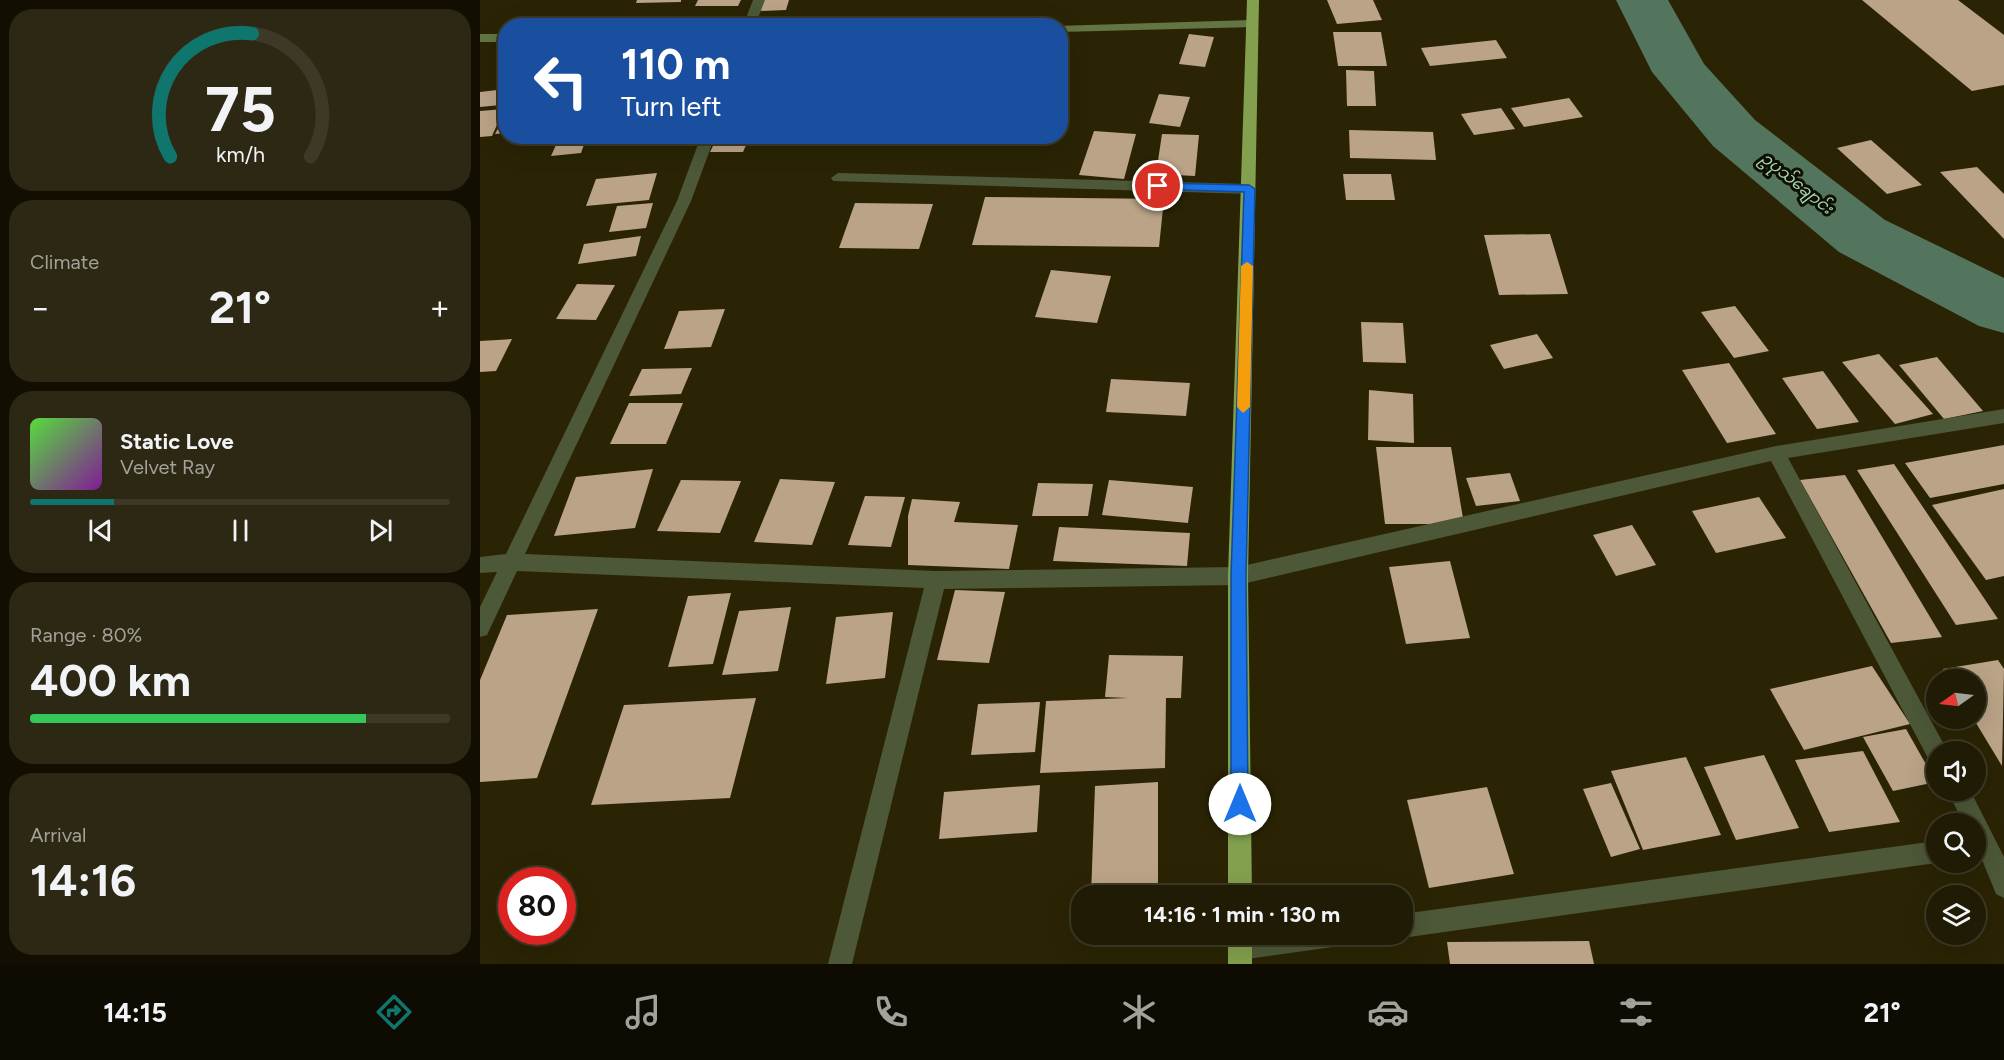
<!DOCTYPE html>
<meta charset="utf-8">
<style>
body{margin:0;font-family:Figtree,"Noto Sans Myanmar",sans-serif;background:#2d2813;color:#f1f3f6;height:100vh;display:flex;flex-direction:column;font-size:22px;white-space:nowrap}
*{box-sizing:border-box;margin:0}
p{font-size:20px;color:#a2a19a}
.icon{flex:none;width:33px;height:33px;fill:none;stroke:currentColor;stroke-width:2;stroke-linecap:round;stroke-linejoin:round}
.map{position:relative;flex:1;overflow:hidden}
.sheet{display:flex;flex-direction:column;gap:9px;padding:9px;background:#120f02;width:480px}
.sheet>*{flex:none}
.banner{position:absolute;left:18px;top:18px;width:570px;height:126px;border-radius:24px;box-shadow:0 6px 24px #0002,0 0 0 2px #3d3926;background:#1a4fa0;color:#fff;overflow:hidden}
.needle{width:39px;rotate:256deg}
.fabs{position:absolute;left:1446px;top:669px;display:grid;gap:12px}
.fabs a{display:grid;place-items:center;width:60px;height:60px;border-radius:50%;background:#201b04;box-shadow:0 6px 24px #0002,0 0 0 2px #3d3926;font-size:30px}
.speed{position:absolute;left:18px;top:867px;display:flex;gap:12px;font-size:30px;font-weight:700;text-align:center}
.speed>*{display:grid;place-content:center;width:78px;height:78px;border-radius:50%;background:#201b04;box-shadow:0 6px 24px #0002,0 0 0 2px #3d3926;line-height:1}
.speed .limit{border:9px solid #d22;background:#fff;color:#111}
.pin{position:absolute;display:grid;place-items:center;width:51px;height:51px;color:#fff;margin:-26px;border:3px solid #fff;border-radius:50%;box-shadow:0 2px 6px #0007}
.me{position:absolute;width:66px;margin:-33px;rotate:0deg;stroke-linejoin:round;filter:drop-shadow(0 0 4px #0008)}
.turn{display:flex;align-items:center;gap:21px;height:126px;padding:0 24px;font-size:27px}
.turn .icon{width:78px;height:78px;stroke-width:2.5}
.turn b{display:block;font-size:42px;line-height:51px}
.big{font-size:45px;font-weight:700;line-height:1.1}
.sheet .tile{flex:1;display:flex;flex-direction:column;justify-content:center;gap:9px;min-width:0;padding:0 21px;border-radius:24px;background:#2d2813}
.sheet .dial{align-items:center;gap:0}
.dial svg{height:156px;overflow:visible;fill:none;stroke:#3d3926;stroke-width:7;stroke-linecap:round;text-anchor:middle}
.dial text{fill:#f1f3f6;stroke:none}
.song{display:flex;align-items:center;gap:18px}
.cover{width:72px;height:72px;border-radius:9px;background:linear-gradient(135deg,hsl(110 70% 55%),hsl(290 70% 35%))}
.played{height:6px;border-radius:3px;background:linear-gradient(90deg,#0f766e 20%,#3d3926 20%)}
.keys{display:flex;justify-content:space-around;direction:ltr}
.heat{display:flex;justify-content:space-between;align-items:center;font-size:33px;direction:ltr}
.charge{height:9px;border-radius:4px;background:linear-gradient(90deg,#34c759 80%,#3d3926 0)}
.trip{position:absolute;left:591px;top:885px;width:342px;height:60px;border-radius:24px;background:#201b04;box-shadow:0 6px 24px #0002,0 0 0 2px #3d3926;font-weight:700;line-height:60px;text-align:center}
.tab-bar{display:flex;height:96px;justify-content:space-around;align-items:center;background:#0d0b02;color:#a2a19a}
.tab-bar .icon{width:42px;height:42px}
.tab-bar .current{color:#0f766e}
.tab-bar b{font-size:27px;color:#f1f3f6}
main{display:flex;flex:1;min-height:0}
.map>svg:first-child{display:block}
</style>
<main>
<section class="sheet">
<div class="tile dial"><svg viewBox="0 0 100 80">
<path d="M14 69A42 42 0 1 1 86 69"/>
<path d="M14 69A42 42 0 0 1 56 6" stroke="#0f766e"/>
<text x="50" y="56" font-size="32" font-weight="700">75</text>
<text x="50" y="72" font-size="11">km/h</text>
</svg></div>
<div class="tile"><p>Climate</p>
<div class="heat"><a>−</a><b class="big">21°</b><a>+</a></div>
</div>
<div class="tile">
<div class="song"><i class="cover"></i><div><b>Static Love</b><p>Velvet Ray</p></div></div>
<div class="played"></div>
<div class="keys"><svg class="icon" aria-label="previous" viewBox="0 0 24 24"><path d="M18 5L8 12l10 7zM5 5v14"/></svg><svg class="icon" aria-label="pause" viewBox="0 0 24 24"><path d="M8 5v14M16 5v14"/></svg><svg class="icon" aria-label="next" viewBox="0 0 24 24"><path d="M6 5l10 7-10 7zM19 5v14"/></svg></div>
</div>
<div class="tile"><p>Range · 80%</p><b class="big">400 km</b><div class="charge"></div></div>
<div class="tile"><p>Arrival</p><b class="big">14:16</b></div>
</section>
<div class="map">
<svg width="1524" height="964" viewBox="0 0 1524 964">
<rect width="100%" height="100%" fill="#2a2405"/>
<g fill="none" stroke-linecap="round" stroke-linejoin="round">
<polygon fill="#53755d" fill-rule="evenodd" points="1136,0 1188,0 1224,64 1275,120 1405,220 1524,278 1524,333 1499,326 1359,252 1233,146 1172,72"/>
</g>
<g fill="#baa387">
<polygon points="157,0 201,0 201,2 156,3"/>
<polygon points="218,0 261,0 258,6 215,6"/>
<polygon points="283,0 309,0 306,10 279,11"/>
<polygon points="847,0 893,0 902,20 857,24"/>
<polygon points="1382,0 1478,0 1524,35 1524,85 1492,91"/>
<polygon points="853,32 901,32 907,66 858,66"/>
<polygon points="709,34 734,37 725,67 699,64"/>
<polygon points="1016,40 1027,58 950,66 941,48"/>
<polygon points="866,70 894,71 896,106 867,106"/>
<polygon points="26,89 21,105 0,107 0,92"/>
<polygon points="679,94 710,97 700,127 669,123"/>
<polygon points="1089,98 1103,117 1044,127 1031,108"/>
<polygon points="1021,108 1035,129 994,135 981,114"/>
<polygon points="24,109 12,136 0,137 0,111"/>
<polygon points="26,114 26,133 15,134"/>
<polygon points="869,130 953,132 956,160 870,158"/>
<polygon points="614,131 656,134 644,179 599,175"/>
<polygon points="682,134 719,135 715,176 676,174"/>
<polygon points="80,136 107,136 101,153 71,156"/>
<polygon points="238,136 270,136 263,152 230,152"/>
<polygon points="1391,140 1442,185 1407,194 1357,148"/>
<polygon points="1497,167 1524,194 1524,239 1460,172"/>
<polygon points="177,173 169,200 106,206 116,179"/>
<polygon points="863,174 911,174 915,200 866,200"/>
<polygon points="505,197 684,199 679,247 492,245"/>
<polygon points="173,203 166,228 129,232 137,206"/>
<polygon points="375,203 453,204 439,249 359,248"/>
<polygon points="1070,234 1088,294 1019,295 1004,235"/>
<polygon points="161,236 156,256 98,264 104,244"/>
<polygon points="571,270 631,276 617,323 555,317"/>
<polygon points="97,284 135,285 116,320 76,319"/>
<polygon points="1255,306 1289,351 1254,358 1221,312"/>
<polygon points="245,309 231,347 184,349 199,311"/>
<polygon points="881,322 923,323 926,363 883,362"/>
<polygon points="1057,334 1073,358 1024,369 1010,345"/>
<polygon points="32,339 16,371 0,372 0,341"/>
<polygon points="1399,354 1453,414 1415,424 1362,362"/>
<polygon points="1457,357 1503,411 1464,419 1419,365"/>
<polygon points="1249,363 1296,434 1247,443 1202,370"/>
<polygon points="212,368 201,394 149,396 162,369"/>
<polygon points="1343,371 1379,422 1337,429 1302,378"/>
<polygon points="631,379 710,383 706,416 626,412"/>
<polygon points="889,390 933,394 934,443 888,440"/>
<polygon points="149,403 203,403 186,444 130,444"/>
<polygon points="1524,445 1524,484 1450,498 1425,463"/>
<polygon points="896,447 971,447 984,524 905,524"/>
<polygon points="1414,464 1518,619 1476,625 1377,470"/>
<polygon points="173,469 155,528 74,536 96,477"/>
<polygon points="1030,473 1040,501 996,506 986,478"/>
<polygon points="1365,475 1462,637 1411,643 1320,480"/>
<polygon points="300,479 355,482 332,545 274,542"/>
<polygon points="201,480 261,481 240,533 177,531"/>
<polygon points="629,480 713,487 708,523 622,515"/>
<polygon points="558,483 613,484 608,516 552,516"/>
<polygon points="1524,489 1524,576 1506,580 1452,505"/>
<polygon points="385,496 425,497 411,547 368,545"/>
<polygon points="1279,497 1306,538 1236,553 1212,511"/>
<polygon points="432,499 480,502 474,522 538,525 529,569 428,565 428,516"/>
<polygon points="1152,525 1176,565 1136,576 1113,535"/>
<polygon points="579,527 710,533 707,566 573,561"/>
<polygon points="970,561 990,638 926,644 909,567"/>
<polygon points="475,590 525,592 509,663 457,660"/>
<polygon points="251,593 233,664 188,667 208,596"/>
<polygon points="311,607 298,671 242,675 259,611"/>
<polygon points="118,609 57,778 0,782 0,680 27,615"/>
<polygon points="413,612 405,678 346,684 356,617"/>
<polygon points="629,655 703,656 701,698 686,698 685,768 560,773 566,701 648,698 625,697"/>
<polygon points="1518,660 1524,669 1522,766 1493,718 1496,718 1496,680 1469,680 1463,669"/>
<polygon points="1392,666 1430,724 1324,750 1290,689"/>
<polygon points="276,698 250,798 111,805 144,705"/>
<polygon points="560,702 555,752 491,755 498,704"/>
<polygon points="1426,729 1456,782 1413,791 1383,737"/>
<polygon points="1383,751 1420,822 1349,832 1315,760"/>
<polygon points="1284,755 1319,828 1256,840 1224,767"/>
<polygon points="1206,757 1241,835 1163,850 1131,771"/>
<polygon points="678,782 678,892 611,896 615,786"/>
<polygon points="1131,783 1160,849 1131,857 1103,789"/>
<polygon points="560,785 557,832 459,839 464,792"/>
<polygon points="1007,787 1034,874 949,888 927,800"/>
<polygon points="1109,941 1114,964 970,964 967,942"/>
</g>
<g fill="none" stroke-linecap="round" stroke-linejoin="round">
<polygon fill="#4c5838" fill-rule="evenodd" points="358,173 769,184 776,189 769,194 353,181 351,178"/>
<g fill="#4c5838" fill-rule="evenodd">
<polygon points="273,0 285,0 275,26 263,26"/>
<polygon points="221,136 235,136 211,201 45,554 456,571 758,567 1296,446 1524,409 1524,423 1308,458 1468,752 1456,752 1456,763 1449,760 1291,461 758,585 464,589 372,964 348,964 444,588 37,571 7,635 0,637 0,607 17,572 0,573 0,557 26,554 197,201"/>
<polygon points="1467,790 1490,790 1524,857 1524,898 1516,894 1496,845 1496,824 1484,824"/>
<polygon points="1456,841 1458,862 1456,863 922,938 914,934 922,934 922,914"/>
<polygon points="770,934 872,934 868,942 860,946 760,960 751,957 748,948 751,939"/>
</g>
<g fill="#627542" fill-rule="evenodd">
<polygon points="771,20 777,24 775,27 580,32 580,26 576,26"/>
<rect x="0" y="34" width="26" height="8"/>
</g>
<g fill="#82a04e" fill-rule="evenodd">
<polygon points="767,0 779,0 768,576 772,896 748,896 748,576"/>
<rect x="748" y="934" width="24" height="30"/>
</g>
</g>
<polygon fill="#1a73e8" stroke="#114b97" stroke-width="1.5" points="678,183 769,185 775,189 766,576 768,804 766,810 760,813 754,810 751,804 751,576 764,192 674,189 674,184"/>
<polygon fill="#f59e0b" points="767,262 773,266 770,407 763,413 757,407 761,266"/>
<g text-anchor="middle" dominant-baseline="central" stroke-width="6" stroke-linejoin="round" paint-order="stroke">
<g font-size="16" font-style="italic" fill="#9ed9af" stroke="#100d03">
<text transform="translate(1317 183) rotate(39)">ဥပုသ်ချောင်း</text>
</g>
</g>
</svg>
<div class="fabs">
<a><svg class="needle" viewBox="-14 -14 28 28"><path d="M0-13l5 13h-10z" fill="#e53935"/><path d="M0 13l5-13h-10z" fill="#a2a19a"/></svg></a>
<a><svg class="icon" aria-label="sound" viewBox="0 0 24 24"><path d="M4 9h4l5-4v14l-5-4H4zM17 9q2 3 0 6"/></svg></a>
<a><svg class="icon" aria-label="search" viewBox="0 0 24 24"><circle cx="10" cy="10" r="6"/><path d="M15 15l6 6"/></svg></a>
<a><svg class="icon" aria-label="layers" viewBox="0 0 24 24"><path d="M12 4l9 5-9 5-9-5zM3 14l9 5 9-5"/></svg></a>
</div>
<div class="speed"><div class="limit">80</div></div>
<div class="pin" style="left:678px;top:186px;background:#d93025"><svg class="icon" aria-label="arrive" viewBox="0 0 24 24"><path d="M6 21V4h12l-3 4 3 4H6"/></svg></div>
<svg class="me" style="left:760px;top:804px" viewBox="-20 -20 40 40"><circle r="19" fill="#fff"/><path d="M0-13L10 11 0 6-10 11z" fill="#1a73e8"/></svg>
<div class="trip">14:16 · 1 min · 130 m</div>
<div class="banner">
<div class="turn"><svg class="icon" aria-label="left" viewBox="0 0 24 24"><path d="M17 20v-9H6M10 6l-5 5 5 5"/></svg><div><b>110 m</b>Turn left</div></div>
</div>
</div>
</main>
<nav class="tab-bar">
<b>14:15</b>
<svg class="icon current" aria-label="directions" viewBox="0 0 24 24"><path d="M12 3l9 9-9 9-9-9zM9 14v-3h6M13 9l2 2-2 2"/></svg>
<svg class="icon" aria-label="music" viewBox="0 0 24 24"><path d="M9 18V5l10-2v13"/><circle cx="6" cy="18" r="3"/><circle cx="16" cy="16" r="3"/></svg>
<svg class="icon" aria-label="phone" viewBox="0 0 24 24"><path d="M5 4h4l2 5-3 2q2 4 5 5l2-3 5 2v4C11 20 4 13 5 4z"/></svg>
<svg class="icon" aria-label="climate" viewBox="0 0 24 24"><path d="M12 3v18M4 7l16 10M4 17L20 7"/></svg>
<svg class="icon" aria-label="car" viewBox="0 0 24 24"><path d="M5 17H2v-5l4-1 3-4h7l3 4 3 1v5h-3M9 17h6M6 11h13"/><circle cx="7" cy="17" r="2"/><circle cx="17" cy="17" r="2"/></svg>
<svg class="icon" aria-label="filters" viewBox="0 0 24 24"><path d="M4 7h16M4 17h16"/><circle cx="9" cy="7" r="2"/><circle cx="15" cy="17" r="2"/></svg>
<b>21°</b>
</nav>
